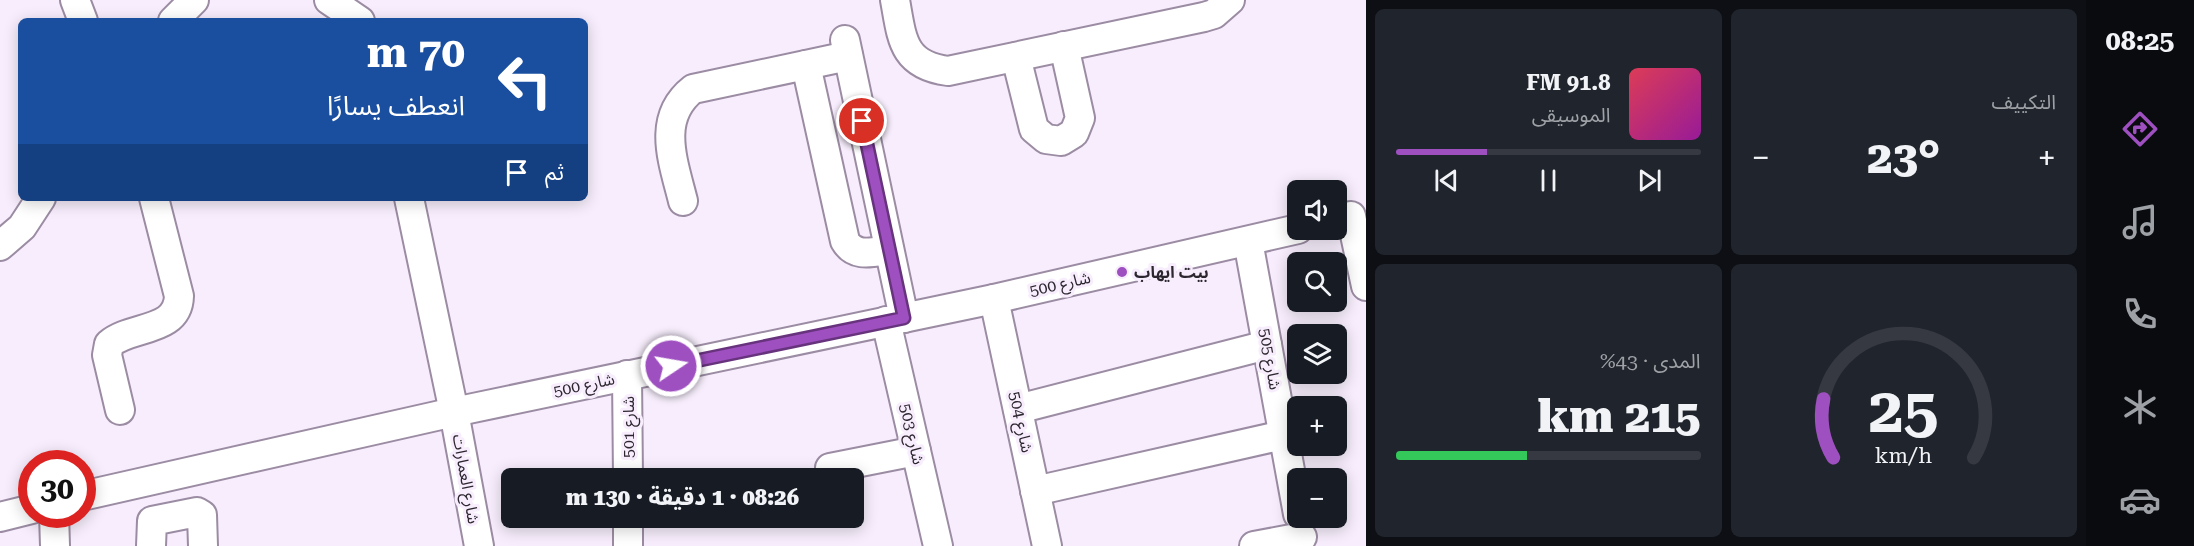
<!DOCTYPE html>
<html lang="ar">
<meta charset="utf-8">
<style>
body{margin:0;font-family:"Roboto Serif","Noto Sans Arabic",serif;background:#20242c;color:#f1f3f6;direction:rtl;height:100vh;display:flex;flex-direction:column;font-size:22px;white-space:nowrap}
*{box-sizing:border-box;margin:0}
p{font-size:20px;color:#9ea1a6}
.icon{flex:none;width:33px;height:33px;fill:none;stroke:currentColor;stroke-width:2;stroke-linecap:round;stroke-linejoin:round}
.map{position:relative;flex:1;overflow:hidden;direction:ltr}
.sheet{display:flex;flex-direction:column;gap:9px;padding:9px;background:#0d0f14;width:720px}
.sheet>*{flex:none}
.hud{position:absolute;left:18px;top:18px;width:570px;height:183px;border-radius:9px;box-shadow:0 3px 15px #0003;direction:rtl;background:#1a4fa0;color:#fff;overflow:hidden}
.tools{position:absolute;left:1287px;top:180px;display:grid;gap:12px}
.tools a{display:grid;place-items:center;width:60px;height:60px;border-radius:9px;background:#171b24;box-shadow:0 3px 15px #0003;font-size:30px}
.speed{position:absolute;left:18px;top:450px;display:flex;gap:12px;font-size:30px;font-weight:700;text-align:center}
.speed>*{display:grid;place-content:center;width:78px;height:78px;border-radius:50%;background:#171b24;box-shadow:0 3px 15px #0003;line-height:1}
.speed .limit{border:9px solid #d22;background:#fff;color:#111}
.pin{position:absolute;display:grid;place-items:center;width:51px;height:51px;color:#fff;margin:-26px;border:3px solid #fff;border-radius:50%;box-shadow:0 2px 6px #0007}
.me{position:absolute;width:66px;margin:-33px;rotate:78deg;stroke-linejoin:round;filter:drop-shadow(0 0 4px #0008)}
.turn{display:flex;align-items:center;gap:21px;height:126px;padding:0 24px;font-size:27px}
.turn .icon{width:78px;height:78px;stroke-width:2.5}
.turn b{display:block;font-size:42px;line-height:51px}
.then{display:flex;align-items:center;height:57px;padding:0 24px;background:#0003;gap:12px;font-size:22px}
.big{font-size:45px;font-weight:800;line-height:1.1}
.sheet .tile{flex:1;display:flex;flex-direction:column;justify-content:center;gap:9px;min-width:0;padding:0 21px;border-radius:9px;background:#20242c}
.sheet .dial{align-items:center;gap:0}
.dial svg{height:156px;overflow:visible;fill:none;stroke:#363941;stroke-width:7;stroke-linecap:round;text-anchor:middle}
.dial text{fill:#f1f3f6;stroke:none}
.song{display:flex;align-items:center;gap:18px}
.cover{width:72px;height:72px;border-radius:9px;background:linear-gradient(135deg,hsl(350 70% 55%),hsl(300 70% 35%))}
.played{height:6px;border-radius:3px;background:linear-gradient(90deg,#9e4fc0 30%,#363941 30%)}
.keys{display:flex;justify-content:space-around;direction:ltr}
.heat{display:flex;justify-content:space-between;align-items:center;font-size:33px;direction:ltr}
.charge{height:9px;border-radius:4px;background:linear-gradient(90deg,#34c759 43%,#363941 0)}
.sheet .tiles{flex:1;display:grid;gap:9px;grid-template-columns:repeat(2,1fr)}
.trip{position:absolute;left:501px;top:468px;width:363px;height:60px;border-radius:9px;background:#171b24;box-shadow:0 3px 15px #0003;font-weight:800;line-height:60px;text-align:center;direction:rtl}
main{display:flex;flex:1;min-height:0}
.dock{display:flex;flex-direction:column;width:108px;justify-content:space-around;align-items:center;background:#090b0e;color:#9ea1a6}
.dock .icon{width:42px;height:42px}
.dock .selected{color:#9e4fc0}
.dock b{font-size:27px;color:#f1f3f6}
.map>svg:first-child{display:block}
</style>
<main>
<nav class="dock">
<b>08:25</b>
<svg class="icon selected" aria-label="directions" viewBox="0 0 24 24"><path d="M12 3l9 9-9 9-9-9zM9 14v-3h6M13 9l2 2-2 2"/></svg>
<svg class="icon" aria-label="music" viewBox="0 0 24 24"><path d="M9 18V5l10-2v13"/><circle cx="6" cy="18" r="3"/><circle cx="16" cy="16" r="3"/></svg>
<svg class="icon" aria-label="phone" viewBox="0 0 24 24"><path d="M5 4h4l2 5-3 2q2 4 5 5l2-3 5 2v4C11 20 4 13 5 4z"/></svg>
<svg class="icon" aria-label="climate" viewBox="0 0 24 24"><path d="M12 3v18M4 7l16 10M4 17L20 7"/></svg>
<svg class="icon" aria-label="car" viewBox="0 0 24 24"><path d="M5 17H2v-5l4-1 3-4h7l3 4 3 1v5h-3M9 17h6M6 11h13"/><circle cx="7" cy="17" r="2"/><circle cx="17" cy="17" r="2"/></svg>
</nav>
<section class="sheet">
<div class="tiles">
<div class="tile"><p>التكييف</p>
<div class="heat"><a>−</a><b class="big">23°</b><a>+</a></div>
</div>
<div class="tile">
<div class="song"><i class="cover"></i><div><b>91.8 FM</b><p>الموسيقى</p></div></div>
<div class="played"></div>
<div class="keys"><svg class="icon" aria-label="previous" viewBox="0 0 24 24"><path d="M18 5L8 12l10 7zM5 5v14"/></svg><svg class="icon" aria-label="pause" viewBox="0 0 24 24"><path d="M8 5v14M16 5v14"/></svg><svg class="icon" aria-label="next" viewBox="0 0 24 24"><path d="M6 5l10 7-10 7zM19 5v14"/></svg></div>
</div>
<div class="tile dial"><svg viewBox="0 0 100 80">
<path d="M14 69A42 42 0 1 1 86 69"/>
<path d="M14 69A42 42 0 0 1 9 39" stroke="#9e4fc0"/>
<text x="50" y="56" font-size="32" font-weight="700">25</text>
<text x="50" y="72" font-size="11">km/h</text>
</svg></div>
<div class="tile"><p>المدى · 43%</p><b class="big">215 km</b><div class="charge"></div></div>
</div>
</section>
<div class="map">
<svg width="1366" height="546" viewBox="0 0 1366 546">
<rect width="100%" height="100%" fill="#f7edfc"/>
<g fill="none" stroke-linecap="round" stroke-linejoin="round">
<defs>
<g id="minor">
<polyline points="75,0 83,21"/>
<polyline points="329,0 360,21"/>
<path d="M895,0C902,38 902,65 948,71L1204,17L1214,14L1230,0"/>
<polyline points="173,21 194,0"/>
<polyline points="845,40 904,318"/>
<polyline points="1016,57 1034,129 1046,139 1061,141 1074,133 1080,118 1064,46"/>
<path d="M806,65L845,241C855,258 873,252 889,250"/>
<polyline points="409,198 454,412 479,546"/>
<path d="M683,201C673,161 656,118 693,89L848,56"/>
<polyline points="1351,216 1366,286"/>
<polyline points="1248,241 1298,514"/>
<polyline points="0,246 22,227 41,198"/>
<polyline points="994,299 1047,546"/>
<polyline points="886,321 938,546"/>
<polyline points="627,375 628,478"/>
<polyline points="1018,409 1267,345"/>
<path d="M120,410L107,355L109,344C131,325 178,333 179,296L154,198"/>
<polyline points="830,468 916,451"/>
<polyline points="1035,491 1283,435"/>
<polyline points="82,496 454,412 994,299 1298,229"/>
<polyline points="54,514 55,546"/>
<polyline points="0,517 32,509"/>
<polyline points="628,518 628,546"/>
<polyline points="151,546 152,521 197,512 202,515 203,546"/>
<polyline points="1254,546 1302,537"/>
</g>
</defs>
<use href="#minor" stroke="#9b8ca3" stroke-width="32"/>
<use href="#minor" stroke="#fff" stroke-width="28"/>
</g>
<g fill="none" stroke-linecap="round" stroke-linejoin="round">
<defs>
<polyline id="route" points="671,366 904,318 862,121"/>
</defs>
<use href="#route" stroke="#67337d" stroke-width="15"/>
<use href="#route" stroke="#9e4fc0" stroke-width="10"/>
</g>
<circle fill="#9e4fc0" stroke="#f7edfc" stroke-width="2" cx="1122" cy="272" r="6"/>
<g text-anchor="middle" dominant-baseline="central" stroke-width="6" stroke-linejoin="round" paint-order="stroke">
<g font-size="16" font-weight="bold" fill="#2c262f" stroke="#f7edfc" text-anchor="start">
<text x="1134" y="272">بيت ايهاب</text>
</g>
<g font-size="16" fill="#2c262f" stroke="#f7edfc">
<text transform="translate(1060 284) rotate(-13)">شارع 500</text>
<text transform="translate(1270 359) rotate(80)">شارع 505</text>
<text transform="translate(584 385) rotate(-12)">شارع 500</text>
<text transform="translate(1021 422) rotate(78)">شارع 504</text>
<text transform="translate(628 427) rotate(-90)">شارع 501</text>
<text transform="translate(912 434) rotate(77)">شارع 503</text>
<text transform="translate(466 479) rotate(80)">شارع العمارات</text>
</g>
</g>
</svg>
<div class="tools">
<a><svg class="icon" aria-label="sound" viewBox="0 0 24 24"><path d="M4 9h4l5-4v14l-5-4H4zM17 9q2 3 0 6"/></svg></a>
<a><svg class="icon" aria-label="search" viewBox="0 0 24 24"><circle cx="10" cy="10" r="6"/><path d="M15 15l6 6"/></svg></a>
<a><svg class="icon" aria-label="layers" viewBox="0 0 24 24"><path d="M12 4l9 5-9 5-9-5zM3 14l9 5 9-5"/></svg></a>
<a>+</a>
<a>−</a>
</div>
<div class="speed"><div class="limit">30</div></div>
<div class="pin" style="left:862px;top:121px;background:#d93025"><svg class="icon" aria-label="arrive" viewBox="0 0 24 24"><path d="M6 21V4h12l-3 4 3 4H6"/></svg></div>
<svg class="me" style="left:671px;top:366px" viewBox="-20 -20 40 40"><circle r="17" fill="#9e4fc0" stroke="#fff" stroke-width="3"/><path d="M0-11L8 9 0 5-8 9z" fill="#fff"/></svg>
<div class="trip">08:26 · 1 دقيقة · 130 m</div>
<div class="hud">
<div class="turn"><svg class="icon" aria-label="left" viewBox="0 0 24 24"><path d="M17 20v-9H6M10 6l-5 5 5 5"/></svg><div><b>70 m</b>انعطف يسارًا</div></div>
<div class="then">ثم<svg class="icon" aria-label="arrive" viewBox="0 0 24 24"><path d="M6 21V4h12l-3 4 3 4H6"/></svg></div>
</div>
</div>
</main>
